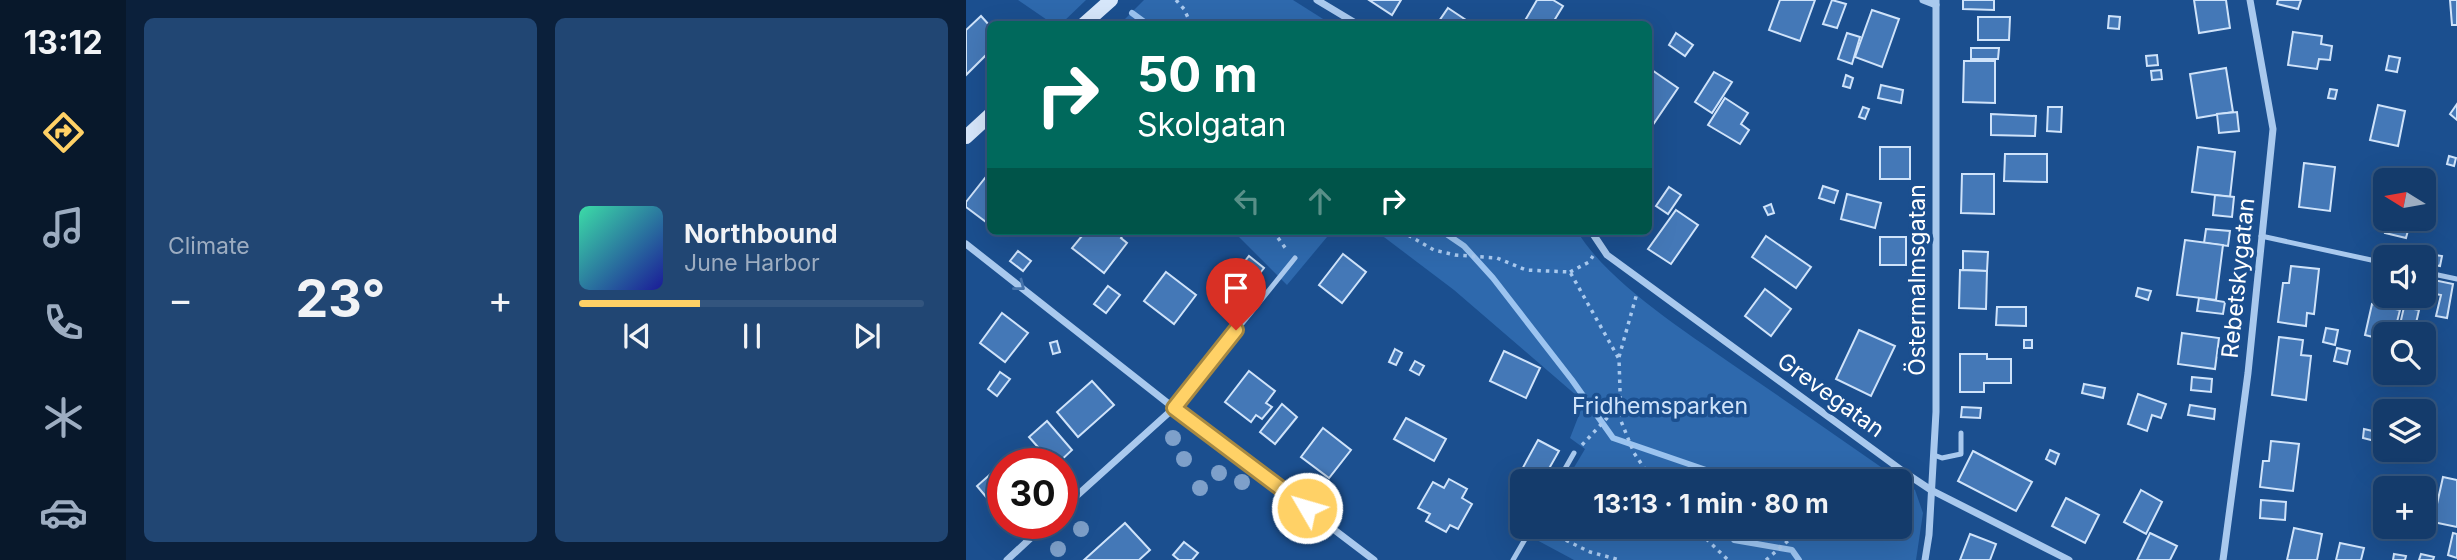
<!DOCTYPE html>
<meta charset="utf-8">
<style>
body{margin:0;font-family:Inter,sans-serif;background:#214673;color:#f1f3f6;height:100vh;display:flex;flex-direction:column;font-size:26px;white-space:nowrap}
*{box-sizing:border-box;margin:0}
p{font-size:23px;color:#9dadc1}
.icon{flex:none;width:38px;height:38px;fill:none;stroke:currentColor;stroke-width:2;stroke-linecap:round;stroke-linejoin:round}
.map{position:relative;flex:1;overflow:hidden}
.sheet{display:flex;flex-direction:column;gap:18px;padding:18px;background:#0b203b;width:840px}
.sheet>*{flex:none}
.banner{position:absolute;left:21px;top:21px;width:665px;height:214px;border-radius:10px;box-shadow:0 7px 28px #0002,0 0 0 2px #33557e;background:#00695c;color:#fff;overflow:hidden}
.needle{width:46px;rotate:281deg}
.fabs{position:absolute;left:1407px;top:168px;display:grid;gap:14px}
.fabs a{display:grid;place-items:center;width:63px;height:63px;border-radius:10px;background:#143b6b;box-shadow:0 7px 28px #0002,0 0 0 2px #33557e;font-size:35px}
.speed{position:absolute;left:21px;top:448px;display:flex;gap:14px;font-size:35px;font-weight:700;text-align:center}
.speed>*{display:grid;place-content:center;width:91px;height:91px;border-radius:50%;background:#143b6b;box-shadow:0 7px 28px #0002,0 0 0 2px #33557e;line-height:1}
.speed .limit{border:10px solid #d22;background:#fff;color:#111}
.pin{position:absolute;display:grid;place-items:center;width:60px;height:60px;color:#fff;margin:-72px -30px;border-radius:50% 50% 50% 0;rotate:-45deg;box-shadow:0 0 7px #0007}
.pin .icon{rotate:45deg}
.me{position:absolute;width:77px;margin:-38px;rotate:308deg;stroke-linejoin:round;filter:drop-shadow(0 0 5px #0008)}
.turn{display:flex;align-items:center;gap:24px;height:147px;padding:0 35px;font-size:32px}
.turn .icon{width:91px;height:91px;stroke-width:2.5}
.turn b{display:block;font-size:49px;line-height:60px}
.lanes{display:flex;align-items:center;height:66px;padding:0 35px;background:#0003;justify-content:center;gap:35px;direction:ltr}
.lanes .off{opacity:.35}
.big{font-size:52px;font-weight:700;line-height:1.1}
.sheet .widget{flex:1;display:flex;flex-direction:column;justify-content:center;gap:10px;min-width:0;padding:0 24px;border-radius:10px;background:#214673}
.song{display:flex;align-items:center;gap:21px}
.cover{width:84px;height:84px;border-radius:10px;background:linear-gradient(135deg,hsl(160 70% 55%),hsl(240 70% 35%))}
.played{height:7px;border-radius:4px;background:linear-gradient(90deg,#ffd166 35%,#33557e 35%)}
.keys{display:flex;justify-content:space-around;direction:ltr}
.heat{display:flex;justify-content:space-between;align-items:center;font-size:38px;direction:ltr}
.sheet .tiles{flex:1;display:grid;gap:18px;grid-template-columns:repeat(2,1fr)}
.trip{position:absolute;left:544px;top:469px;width:402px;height:70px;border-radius:10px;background:#143b6b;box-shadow:0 7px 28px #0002,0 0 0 2px #33557e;font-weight:700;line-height:70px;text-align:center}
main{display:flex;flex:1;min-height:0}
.tab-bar{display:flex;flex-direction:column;width:126px;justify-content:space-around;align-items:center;background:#08182b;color:#9dadc1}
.tab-bar .icon{width:49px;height:49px}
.tab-bar .selected{color:#ffd166}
.tab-bar b{font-size:32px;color:#f1f3f6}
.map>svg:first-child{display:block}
</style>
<main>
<nav class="tab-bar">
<b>13:12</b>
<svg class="icon selected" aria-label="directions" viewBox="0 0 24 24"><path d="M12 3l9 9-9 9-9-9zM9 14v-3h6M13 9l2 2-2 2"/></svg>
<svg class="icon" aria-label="music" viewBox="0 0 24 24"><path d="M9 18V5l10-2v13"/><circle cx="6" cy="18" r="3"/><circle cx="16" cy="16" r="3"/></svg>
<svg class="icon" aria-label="phone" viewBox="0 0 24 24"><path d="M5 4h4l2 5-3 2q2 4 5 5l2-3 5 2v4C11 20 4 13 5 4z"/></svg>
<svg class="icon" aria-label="climate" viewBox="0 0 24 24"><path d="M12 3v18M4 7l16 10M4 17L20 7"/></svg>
<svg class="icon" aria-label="car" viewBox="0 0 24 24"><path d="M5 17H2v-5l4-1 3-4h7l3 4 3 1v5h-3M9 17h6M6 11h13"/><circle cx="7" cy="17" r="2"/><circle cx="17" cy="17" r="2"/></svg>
</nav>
<section class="sheet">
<div class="tiles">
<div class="widget"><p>Climate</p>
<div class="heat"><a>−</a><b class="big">23°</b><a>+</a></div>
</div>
<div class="widget">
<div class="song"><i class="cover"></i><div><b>Northbound</b><p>June Harbor</p></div></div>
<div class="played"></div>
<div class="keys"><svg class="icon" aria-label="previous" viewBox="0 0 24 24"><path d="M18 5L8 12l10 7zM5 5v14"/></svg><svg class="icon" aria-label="pause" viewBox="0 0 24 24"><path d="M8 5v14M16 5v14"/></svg><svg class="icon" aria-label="next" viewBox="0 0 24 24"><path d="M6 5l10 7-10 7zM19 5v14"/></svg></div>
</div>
</div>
</section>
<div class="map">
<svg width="1491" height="560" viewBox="0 0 1491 560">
<rect width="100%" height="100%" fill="#1b4f8f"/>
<g fill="#2e69ad">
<polygon points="52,0 120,0 95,24 87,24"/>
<polygon points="178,0 327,0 365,24 154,24"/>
<polygon points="267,231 366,231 321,285"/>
<path d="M410,231H611C642,283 723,334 773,369C832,409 890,450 949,490L957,513L950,560H608L567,538L574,527H934V481H600L619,449L604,438L618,402L488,290Z"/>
</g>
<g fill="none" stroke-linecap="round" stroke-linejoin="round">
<g stroke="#9cc4f0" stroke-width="6">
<polyline points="166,13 181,24"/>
<polyline points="476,231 498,246 527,278 606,380 647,438 743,471 746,481"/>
<polyline points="763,527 768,540 826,550 833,560"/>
</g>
</g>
<g fill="#4478b7" stroke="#cfe3fa" stroke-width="2">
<polygon points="403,0 435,0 426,15"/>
<polygon points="571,0 587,0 597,6 586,24 557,24"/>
<polygon points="814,0 849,0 834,41 803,30"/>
<polygon points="866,0 880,4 871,28 857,24"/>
<polygon points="997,0 1028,0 1028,10 997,9"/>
<polygon points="1228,0 1260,0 1264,28 1233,33"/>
<polygon points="1312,0 1335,0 1332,9 1311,4"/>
<polygon points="1484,0 1491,0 1491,25 1486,25"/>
<polygon points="482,8 506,24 471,24"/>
<polygon points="906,10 933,19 916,67 889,57"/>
<polygon points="15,16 24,26 24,51 0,75 0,30"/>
<polygon points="1143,16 1154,17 1153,29 1142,28"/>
<polygon points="1012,17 1044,17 1043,40 1012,40"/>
<polygon points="1327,32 1356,36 1355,44 1366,46 1364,60 1353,59 1351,69 1322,65"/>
<polygon points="710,33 727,45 719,56 703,45"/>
<polygon points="881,33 894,37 886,64 872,59"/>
<polygon points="1005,48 1033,48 1032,59 1005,59"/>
<polygon points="1191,55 1192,65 1181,66 1180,56"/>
<polygon points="1423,56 1434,58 1431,72 1420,70"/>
<polygon points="998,61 1029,61 1029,103 997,102"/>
<polygon points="683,68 712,88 682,132 682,69"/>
<polygon points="1260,68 1267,112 1231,118 1224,74"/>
<polygon points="1195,70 1196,79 1186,80 1185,71"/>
<polygon points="748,72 766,82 746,113 729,102"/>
<polygon points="880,75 887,78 884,88 877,86"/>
<polygon points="915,85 937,90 935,103 912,98"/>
<polygon points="1364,89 1371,90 1369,99 1362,98"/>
<polygon points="759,98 782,113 775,124 783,130 774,144 742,125"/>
<polygon points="1491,104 1491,120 1484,114"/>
<polygon points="1412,105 1439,111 1432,146 1404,140"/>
<polygon points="897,107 903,109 899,119 893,117"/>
<polygon points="1082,107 1096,107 1095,132 1081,131"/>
<polygon points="1271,112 1273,131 1253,133 1251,114"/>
<polygon points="1025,114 1070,116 1069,136 1025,135"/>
<rect x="914" y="147" width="30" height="32"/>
<polygon points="1232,147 1269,152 1264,197 1226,192"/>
<polygon points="1039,154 1081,154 1081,182 1038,181"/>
<polygon points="1483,156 1490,158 1488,166 1481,164"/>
<polygon points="1338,163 1369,167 1364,211 1333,207"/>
<polygon points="23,173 24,174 24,225 0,207 0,202"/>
<polygon points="996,174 1028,174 1028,214 995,213"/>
<polygon points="1436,176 1456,180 1435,180"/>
<polygon points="857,186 872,191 868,203 853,198"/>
<polygon points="703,187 715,195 702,214 690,206"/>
<polygon points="881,194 915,203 909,228 875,219"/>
<polygon points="1249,195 1268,197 1266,217 1247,215"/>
<polygon points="805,204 808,213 802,215 798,207"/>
<polygon points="710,210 732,225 705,264 682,249"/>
<polygon points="1422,219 1445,219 1440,238 1419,233"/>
<polygon points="1240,229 1264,231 1262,246 1238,243"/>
<polygon points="120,231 154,231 158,234 155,238 161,243 138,273 106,248"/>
<polygon points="800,236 845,267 830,288 786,257"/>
<rect x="914" y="237" width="26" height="28"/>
<polygon points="1219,240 1257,245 1250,300 1211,295"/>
<polygon points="52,251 65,261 57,271 44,261"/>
<polygon points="997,251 1022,252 1021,271 997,270"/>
<polygon points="1456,253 1476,256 1474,266 1458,263 1458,257 1455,257"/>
<polygon points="377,254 400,272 376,303 353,285"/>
<polygon points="283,256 298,268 279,292 264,280"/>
<polygon points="1325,266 1353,269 1348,314 1341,313 1340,326 1312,322 1317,283 1323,283"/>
<polygon points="994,270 1021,271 1020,309 993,308"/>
<polygon points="200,272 230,295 208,324 178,301"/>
<polygon points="1458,278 1487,284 1481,318 1470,316 1475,295 1458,292"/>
<polygon points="142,286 154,295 140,313 128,304"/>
<polygon points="1172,288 1185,291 1182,300 1170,296"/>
<polygon points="799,289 825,309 805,336 779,316"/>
<polygon points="1233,298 1259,302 1257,314 1231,311"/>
<polygon points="1406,304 1434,310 1428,334 1419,334 1419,340 1399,335"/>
<polygon points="1031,307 1060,307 1060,326 1030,325"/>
<polygon points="1438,307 1453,310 1448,332 1433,329"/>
<polygon points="36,313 62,333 39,362 14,343"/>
<polygon points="1360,328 1372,330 1369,345 1357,342"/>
<polygon points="893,330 929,346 905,396 870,379"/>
<polygon points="1216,333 1253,338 1249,369 1212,364"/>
<polygon points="1313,337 1337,340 1335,355 1345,356 1340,400 1306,395"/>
<rect x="1058" y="340" width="8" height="8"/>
<polygon points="91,341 94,352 87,354 84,343"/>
<polygon points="1371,348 1384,351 1381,364 1368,361"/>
<polygon points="429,349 436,353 430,365 423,362"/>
<polygon points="538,351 574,368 560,398 524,381"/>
<polygon points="994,354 1021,354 1021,359 1045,359 1045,383 1018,383 1018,392 994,392"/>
<polygon points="449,361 458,366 453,375 444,370"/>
<polygon points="283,371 309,391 300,403 306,407 296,419 290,415 285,422 259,402"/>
<polygon points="34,372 44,379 31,396 22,389"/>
<polygon points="1226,377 1246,379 1245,392 1225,390"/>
<polygon points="126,381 148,405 112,437 91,412"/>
<polygon points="1118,384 1139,388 1137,398 1116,393"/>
<polygon points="1172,394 1200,404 1195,418 1186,415 1181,431 1162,424"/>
<polygon points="316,404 331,417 309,444 294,432"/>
<polygon points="1224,405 1249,409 1248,419 1222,415"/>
<polygon points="996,407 1015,408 1014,418 995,417"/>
<polygon points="440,418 480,439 468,461 428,439"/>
<polygon points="81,421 106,450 91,464 87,464 63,437"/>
<polygon points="357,428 385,450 363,478 335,457"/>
<polygon points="1398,429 1411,432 1409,441 1397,438"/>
<polygon points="572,440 593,451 576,481 556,481 556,488 548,484"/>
<polygon points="1305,441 1333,444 1327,491 1294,487 1297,461 1303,461"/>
<polygon points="1084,450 1093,454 1089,464 1080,459"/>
<polygon points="1007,451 1066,482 1050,511 992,481"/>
<polygon points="36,464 37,505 31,510 11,486"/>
<polygon points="1477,477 1491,480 1491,527 1467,522"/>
<polygon points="483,479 501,489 496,498 506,504 492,529 484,525 480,532 460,521 464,514 452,508 467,482 478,488"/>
<polygon points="1175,490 1196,502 1180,534 1158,522"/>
<polygon points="1100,498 1133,515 1119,543 1086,526"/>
<polygon points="1295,500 1320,502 1319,520 1294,518"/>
<polygon points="159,523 184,550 173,560 118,560"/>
<polygon points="1328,528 1356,534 1351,560 1321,560"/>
<polygon points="1184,533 1211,546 1204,560 1171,560"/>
<polygon points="1487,533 1491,534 1491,558 1482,555"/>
<polygon points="1004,534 1030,544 1024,560 994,560"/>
<polygon points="218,542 232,553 226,560 213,560 207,555"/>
<polygon points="1374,543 1398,548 1395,560 1370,560"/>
<polygon points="1428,554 1440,556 1439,560 1427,560"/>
<polygon points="1455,554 1468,557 1467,560 1453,560"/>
</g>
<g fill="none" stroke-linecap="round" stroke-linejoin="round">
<g stroke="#a9c9ee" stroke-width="3.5" stroke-dasharray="3.5 5" stroke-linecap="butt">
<polyline points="210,0 218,9 225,24"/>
<polyline points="307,231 320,249"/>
<polyline points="435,231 468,250 489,255 531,258 560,270 604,272 653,359 655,421 668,453 687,481"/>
<polyline points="604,272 623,262 627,256"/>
<polyline points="653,357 671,293"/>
<polyline points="616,445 654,404"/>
<polyline points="728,527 762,560"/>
<polyline points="576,532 587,534 624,552 654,560"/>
<polyline points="800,560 823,540 842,527"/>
</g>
<g stroke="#a9c9ee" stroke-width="5">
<polyline points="1295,236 1419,263"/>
<polyline points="1458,272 1491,279"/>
<polyline points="208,408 329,258"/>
<polyline points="968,455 976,458 995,454 995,433"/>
<polyline points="592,481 608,453"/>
<polyline points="547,560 566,527"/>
</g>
<g stroke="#a9c9ee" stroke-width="7">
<polyline points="351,0 391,24"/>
<polyline points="957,0 970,5"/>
<polyline points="625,231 641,255 938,472 965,490 1103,560"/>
<polyline points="0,244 208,408 408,560"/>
<polyline points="96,509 208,408"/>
<polyline points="41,560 81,523"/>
<polyline points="959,560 963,535 970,412 970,0"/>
<polyline points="1257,560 1282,373 1307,129 1284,0"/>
</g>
<g stroke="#d6e6fa" stroke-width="14">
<polyline points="118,24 145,0"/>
<polyline points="0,137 24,115"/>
</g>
</g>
<g fill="#7ea0ca">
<circle cx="207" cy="438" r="8"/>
<circle cx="218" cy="459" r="8"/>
<circle cx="253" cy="473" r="8"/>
<circle cx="276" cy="482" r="8"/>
<circle cx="234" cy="488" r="8"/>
<circle cx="115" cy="529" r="8"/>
<circle cx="92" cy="549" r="8"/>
</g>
<defs><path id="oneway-chevron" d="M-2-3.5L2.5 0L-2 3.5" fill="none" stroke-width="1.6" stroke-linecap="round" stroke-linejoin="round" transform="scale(1.75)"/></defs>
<use stroke="#4674ac" href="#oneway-chevron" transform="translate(54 286) rotate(38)"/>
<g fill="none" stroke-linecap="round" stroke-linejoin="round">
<defs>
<polyline id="route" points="270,330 208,408 341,508"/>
</defs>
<use href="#route" stroke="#a68842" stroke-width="18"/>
<use href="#route" stroke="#ffd166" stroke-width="12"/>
</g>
<g text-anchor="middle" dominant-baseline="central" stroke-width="7" stroke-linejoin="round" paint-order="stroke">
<g font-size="23" fill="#fff" stroke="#1b4f8f">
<text transform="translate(1272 278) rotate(-84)">Rebetskygatan</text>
<text transform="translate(951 280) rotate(-90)">Östermalmsgatan</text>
<text transform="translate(865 395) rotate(36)">Grevegatan</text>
</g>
<g font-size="23" fill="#cfe3fa" stroke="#1b4f8f">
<text x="694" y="406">Fridhemsparken</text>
</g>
</g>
</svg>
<div class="fabs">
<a><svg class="needle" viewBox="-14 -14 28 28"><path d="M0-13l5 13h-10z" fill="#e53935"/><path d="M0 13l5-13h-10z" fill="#9dadc1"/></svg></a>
<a><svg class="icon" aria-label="sound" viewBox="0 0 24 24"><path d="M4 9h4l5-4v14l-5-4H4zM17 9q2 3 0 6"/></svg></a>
<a><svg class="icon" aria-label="search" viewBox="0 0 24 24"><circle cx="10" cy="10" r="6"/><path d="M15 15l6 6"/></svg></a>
<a><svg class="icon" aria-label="layers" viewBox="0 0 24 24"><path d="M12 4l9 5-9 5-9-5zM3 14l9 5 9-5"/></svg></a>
<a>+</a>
</div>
<div class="speed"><div class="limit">30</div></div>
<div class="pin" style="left:270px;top:330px;background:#d93025"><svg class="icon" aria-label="arrive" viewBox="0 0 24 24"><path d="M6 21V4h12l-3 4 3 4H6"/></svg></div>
<svg class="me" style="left:341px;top:508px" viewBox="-20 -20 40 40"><circle r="17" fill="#ffd166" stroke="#fff" stroke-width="3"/><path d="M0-11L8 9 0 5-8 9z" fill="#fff"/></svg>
<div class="trip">13:13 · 1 min · 80 m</div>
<div class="banner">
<div class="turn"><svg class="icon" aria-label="right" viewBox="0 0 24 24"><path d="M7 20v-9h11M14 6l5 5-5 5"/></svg><div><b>50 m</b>Skolgatan</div></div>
<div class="lanes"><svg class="icon off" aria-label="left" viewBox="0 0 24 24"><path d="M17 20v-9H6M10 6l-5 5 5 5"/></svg><svg class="icon off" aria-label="ahead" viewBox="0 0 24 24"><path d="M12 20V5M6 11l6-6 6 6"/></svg><svg class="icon" aria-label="right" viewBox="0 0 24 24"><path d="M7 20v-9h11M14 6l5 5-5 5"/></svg></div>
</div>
</div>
</main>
